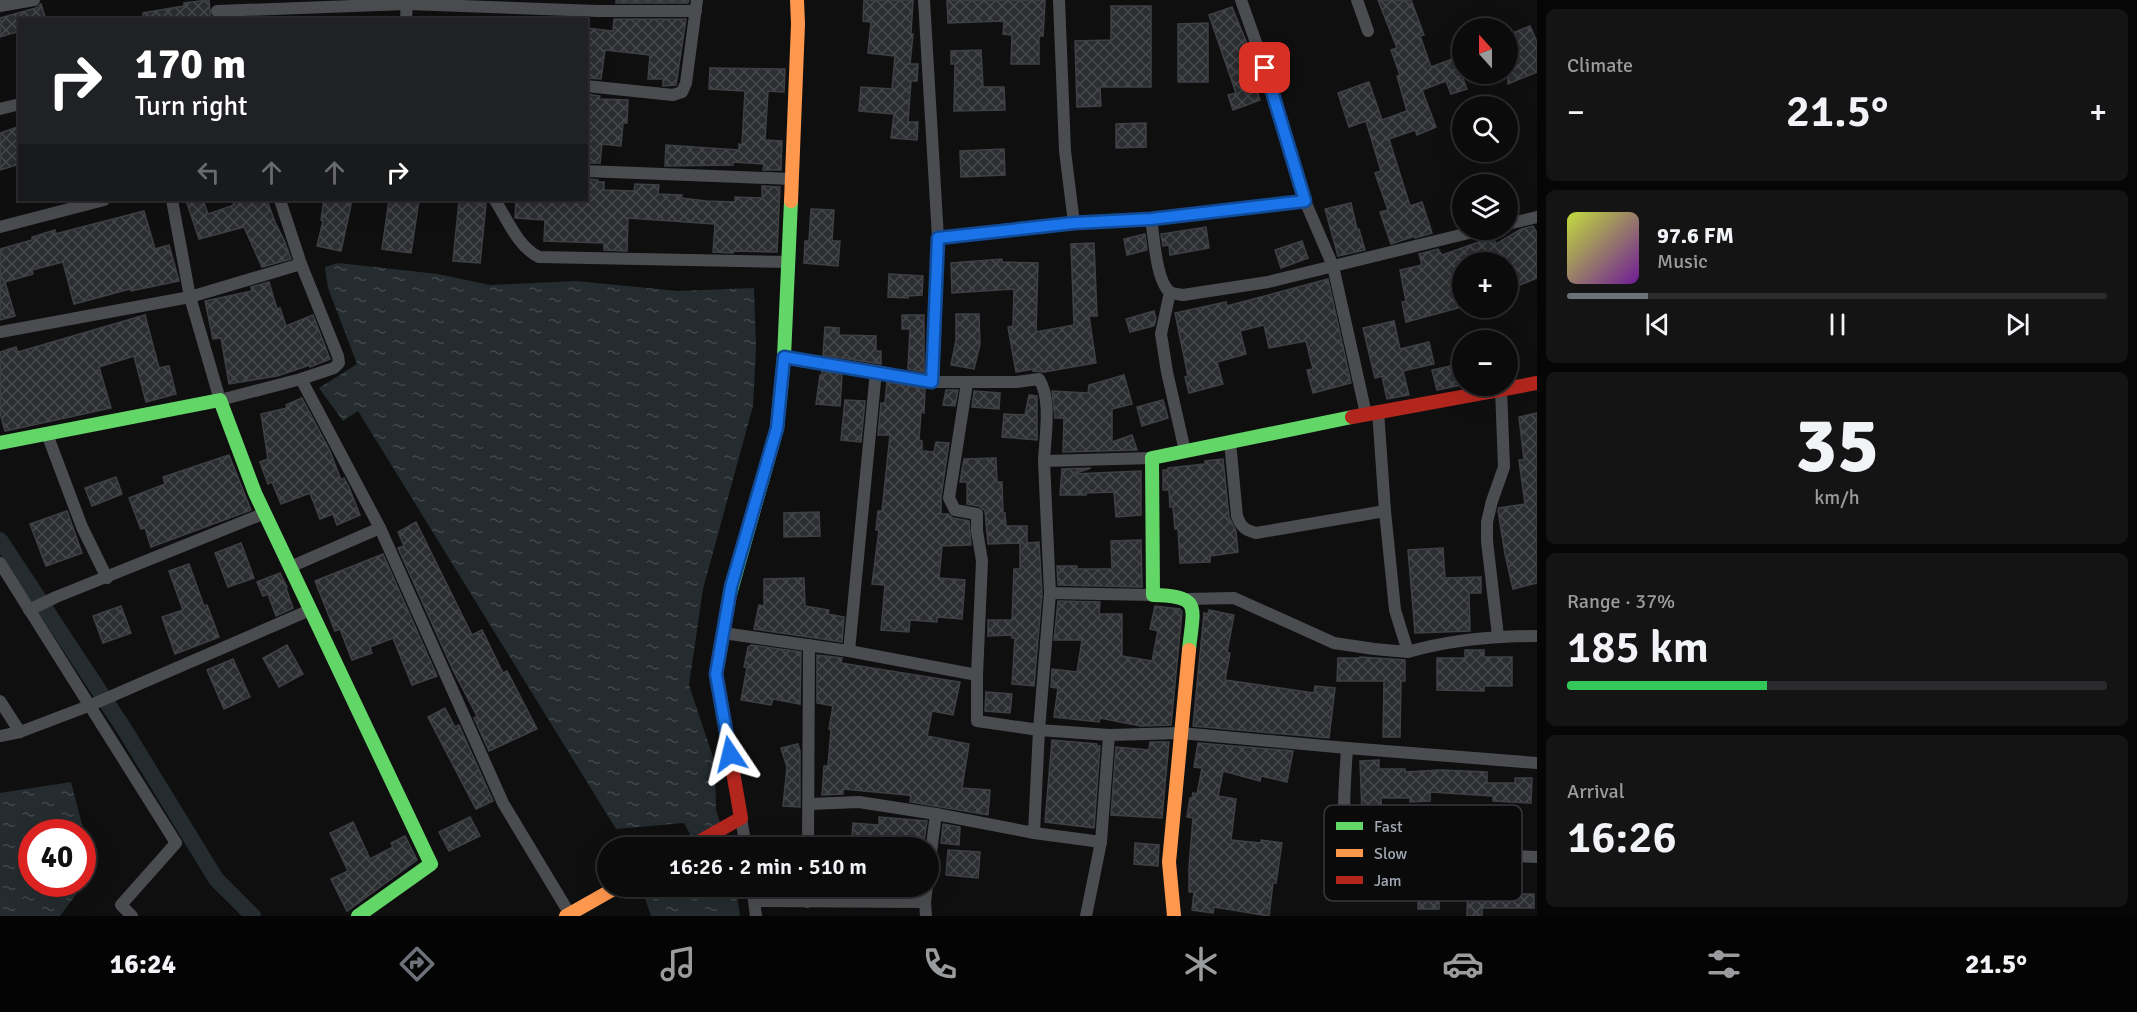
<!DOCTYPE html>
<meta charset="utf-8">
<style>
body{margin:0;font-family:Signika,sans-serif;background:#141415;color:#f1f3f6;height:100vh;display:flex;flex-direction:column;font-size:22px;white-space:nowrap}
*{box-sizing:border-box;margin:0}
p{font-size:20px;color:#9a9b9d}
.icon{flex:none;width:33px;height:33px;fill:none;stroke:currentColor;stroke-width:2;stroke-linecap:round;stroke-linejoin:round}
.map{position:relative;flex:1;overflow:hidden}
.drawer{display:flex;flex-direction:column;gap:9px;padding:9px;background:#060607;width:600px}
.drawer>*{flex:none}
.top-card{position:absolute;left:18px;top:18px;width:570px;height:183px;border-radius:0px;box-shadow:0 6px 24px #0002,0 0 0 2px #2b2b2d;background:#202124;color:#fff;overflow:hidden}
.needle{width:39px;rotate:339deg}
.buttons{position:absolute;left:1452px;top:18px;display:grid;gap:12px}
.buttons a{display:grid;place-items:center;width:66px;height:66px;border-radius:50%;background:#0b0b0c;box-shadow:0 6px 24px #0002,0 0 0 2px #2b2b2d;font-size:30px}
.speed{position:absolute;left:18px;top:819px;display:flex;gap:12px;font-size:30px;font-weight:700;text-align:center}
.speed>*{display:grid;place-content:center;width:78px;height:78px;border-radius:50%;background:#0b0b0c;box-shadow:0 6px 24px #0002,0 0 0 2px #2b2b2d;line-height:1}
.speed .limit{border:9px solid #d22;background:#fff;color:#111}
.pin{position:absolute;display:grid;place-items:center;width:51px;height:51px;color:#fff;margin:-26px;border-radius:12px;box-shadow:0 3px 9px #0006}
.me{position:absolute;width:66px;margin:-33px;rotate:350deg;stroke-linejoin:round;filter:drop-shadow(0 0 4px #0008)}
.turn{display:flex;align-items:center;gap:21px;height:126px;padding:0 18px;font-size:27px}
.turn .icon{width:78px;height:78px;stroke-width:2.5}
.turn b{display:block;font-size:42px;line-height:51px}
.lanes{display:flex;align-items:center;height:57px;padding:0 18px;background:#0003;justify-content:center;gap:30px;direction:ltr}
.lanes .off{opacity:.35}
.big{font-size:45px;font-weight:600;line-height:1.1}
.drawer .card{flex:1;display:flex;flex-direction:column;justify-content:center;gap:9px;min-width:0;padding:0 21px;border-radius:9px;background:#141415}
.drawer .dial{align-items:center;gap:0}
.dial b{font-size:78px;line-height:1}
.song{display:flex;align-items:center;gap:18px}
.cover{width:72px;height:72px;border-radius:9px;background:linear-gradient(135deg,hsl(70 70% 55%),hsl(280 70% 35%))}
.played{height:6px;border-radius:3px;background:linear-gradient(90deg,#6d7279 15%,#2b2b2d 15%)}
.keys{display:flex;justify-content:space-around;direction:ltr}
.heat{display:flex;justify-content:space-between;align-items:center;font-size:33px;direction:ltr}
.charge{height:9px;border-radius:4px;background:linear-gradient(90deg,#34c759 37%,#2b2b2d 0)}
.trip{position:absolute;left:597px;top:837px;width:342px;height:60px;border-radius:30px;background:#0b0b0c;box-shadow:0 6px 24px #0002,0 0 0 2px #2b2b2d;font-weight:600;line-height:60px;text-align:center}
.dock{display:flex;height:96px;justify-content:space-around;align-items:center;background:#040405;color:#9a9b9d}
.dock .icon{width:42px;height:42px}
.dock .current{color:#6d7279}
.dock b{font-size:27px;color:#f1f3f6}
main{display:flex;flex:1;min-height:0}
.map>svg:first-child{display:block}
</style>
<main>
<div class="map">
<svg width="1537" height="916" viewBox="0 0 1537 916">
<defs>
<pattern id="water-ripples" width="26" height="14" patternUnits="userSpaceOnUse" patternTransform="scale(1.5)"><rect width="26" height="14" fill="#242c30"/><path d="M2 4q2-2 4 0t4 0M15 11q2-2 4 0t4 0" fill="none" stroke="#40484c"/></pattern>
<pattern id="building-cross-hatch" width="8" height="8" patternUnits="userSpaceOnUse" patternTransform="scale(1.5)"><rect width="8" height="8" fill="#2c2d30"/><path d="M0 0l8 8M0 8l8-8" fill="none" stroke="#47494c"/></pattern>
</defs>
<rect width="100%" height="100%" fill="#0f0f10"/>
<g fill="url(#water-ripples)" fill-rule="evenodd">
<polygon points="338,263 438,274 490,285 576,281 678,291 754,288 756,348 753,406 703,589 689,685 715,763 716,810 728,847 697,847 684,823 616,829 358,411 343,421 319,388 357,364 328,288 325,267"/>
<path d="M71,782L94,870L60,916H0V793ZM32,832H82V884H32Z"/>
<polygon points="653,886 736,887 740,916 651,916 643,892"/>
</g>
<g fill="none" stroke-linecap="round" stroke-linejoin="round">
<polyline stroke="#242c30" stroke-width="16" points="0,540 123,727 216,879 253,916"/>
</g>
<g fill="url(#building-cross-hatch)" stroke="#3e4044" stroke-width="1.5">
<polygon points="209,0 211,20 143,20 143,13 184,6 184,3"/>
<polygon points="616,0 689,0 688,3 616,3"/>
<polygon points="864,0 913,0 911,34 913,34 910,64 918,64 917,81 911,81 908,122 918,122 917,140 891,138 894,114 859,111 861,87 892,89 895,56 868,53 871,22 863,21"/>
<polygon points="947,0 1045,0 1043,36 1039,36 1039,64 1011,64 1012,35 1003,34 1004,21 948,23"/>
<polygon points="1378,0 1411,0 1424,35 1420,36 1431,67 1455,58 1467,89 1451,94 1446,81 1422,90 1436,127 1417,135 1415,130 1389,139 1410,206 1422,202 1432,233 1415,238 1415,236 1391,244 1380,212 1388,210 1375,173 1381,171 1366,121 1349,127 1338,93 1369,82 1382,120 1407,111 1397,76 1400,75 1391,50 1397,48"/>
<polygon points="41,4 46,20 20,20 20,31 0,37 0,18 36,8"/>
<polygon points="1111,6 1151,6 1151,87 1100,87 1101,106 1077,107 1075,41 1111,40"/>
<polygon points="1232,7 1248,46 1256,73 1252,75 1260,100 1233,110 1228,95 1236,93 1209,15"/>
<polygon points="614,19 686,19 676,85 663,86 663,79 648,79 650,55 605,50 601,79 586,78 586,28 613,31"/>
<polygon points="1208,23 1208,82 1178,82 1178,24"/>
<polygon points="1530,26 1537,42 1537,72 1508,84 1508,35"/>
<polygon points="981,50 983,87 1004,87 1005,110 954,111 955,64 951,64 951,51"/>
<polygon points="710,68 785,69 784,92 768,91 765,140 782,141 781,170 763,170 764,164 733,162 733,165 665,166 666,145 739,150 739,144 742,145 745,91 709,89"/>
<polygon points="586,94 600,96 599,99 628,100 627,123 623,123 621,146 602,144 600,163 586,163"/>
<polygon points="1146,123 1146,147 1116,148 1116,124"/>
<polygon points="20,126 20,164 0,170 0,133"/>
<polygon points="1004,149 1005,175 961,177 960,151"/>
<polygon points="586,179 598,180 598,182 604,182 604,190 634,191 635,184 659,185 658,194 682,195 681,198 706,201 735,202 735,197 762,198 762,186 780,187 777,252 733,251 733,253 713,252 715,224 628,218 627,251 604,250 604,243 544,241 545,220 515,218 516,200 586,200"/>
<polygon points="186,200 203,200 208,214 234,205 232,200 267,200 275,222 284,240 291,259 262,267 244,227 199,239"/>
<polygon points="324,200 352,200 341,251 317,246 323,221 321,220"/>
<polygon points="389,200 419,200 411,253 382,249"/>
<polygon points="459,201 486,204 480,263 453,261"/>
<polygon points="1351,203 1357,229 1359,229 1365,250 1338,256 1325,209"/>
<polygon points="811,209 834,210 832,241 840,241 838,266 804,263 805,241 809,241"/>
<polygon points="144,211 155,249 169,245 179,281 131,291 130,289 74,304 63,262 32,270 33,274 5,282 15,316 0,320 0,249 32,240 32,237 55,230 55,234"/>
<polygon points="1533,226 1537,233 1537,278 1508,290 1508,262 1462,262 1462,307 1406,322 1402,302 1406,301 1400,270 1422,265 1419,254 1438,249 1442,255 1493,237 1496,244 1521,229"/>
<polygon points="1206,227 1209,248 1170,255 1169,245 1163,246 1161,234"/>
<polygon points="1145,234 1147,250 1127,255 1124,239"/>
<polygon points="1302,241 1308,258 1281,268 1275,250"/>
<polygon points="1094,243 1097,316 1089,316 1096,363 1044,372 1033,371 1034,369 1016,372 1008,327 1013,326 1014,289 952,293 951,263 1002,259 1002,262 1038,263 1036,332 1074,325 1071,244"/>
<polygon points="889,274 923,276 922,295 908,296 908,298 888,297"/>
<polygon points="1328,279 1351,383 1313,393 1307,370 1313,369 1306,341 1269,348 1264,325 1240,331 1246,354 1217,362 1223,384 1189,393 1185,377 1188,376 1175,313 1226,302 1227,306"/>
<polygon points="269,282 277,309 280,308 286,326 313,315 330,359 310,367 310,365 277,376 229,384 221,338 213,339 205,301 252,291 251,287"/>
<polygon points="1154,311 1156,319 1154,326 1130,332 1126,319"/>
<polygon points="956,314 979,314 980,344 974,369 951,365 956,340"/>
<polygon points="145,315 159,368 169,366 176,394 146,402 134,356 99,367 111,408 5,431 0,413 0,352 16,347 18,352"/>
<polygon points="902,315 924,315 924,372 908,369 910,329 902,329"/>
<polygon points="1394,321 1400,349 1429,342 1434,364 1403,371 1409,395 1387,399 1382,376 1375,378 1363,328"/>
<polygon points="825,327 839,328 839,335 876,336 876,351 881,351 881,364 823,355"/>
<polygon points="1451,366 1452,370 1462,368 1462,385 1437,390 1432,370"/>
<polygon points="822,371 842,374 840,406 816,404 820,375 822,375"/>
<polygon points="1124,375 1132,404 1112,409 1112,442 1132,435 1137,450 1063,452 1064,418 1055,418 1052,391 1088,393 1089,385"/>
<polygon points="887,382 925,389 924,413 921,412 919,440 922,441 922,451 934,452 936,442 949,443 941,497 941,514 948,514 953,518 969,521 971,545 942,546 939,578 965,580 962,619 937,617 937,622 910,620 909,632 881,630 885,585 872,584 879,530 876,530 878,511 882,511 890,435 878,435 881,403 885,403"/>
<polygon points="946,390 958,390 955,406 943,405"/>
<polygon points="974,391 1000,393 999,409 972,407"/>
<polygon points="1029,395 1037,396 1037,440 1002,437 1004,414 1025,415"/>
<polygon points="302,398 330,451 341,480 344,478 348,485 360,515 337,525 333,514 320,519 310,493 281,504 272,482 268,484 260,462 268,459 261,414 287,408 286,405"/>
<polygon points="845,400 865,401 861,442 841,440"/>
<polygon points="1163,400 1168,418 1142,426 1137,407"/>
<polygon points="1537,413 1537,583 1513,589 1505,554 1498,510 1499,508 1525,504 1519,460 1524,460 1519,417"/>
<polygon points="229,455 251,510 151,547 145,528 141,529 129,498 165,484 163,477"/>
<polygon points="996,458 997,482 1002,482 1003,513 1005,513 1006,526 1027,526 1027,543 1039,542 1042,593 1034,686 1012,684 1015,638 1012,638 1012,635 988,636 988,620 1012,620 1014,569 1020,569 1020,543 988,544 985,511 979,506 967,504 967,482 960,482 964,459"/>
<polygon points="1223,459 1229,517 1236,531 1238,552 1210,556 1210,562 1180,563 1178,529 1175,529 1173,507 1170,507 1169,490 1163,490 1163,470 1168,470 1168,468 1205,464 1205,461"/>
<polygon points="1091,468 1073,474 1141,471 1141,515 1116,517 1114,492 1086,493 1086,495 1060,495 1062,469"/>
<polygon points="116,477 122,494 92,506 85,488"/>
<polygon points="67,511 82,553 46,566 30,524"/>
<polygon points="819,512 820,536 784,537 784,513"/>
<polygon points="416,522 472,635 482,630 503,673 507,671 537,729 489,751 474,718 477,716 453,670 398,548 404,546 398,532"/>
<polygon points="1141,540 1142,587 1058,585 1057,566 1077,566 1077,569 1112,569 1111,541"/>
<polygon points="241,543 254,578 228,587 215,553"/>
<polygon points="1443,548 1445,578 1481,577 1481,593 1469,593 1470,631 1415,633 1408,550"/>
<polygon points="383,554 437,676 412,685 393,638 370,647 372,653 352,660 340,629 335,631 315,581"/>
<polygon points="189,564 204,606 207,605 219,637 175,654 162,617 183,610 169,571"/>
<polygon points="280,573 287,587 286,588 293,608 276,616 268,594 263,596 257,582"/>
<polygon points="804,578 805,606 829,610 828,614 844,617 842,642 754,629 759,605 764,606 764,579"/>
<polygon points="1058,601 1100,602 1099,614 1122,614 1122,656 1152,661 1158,631 1150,629 1155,606 1180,609 1182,612 1171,725 1141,726 1100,718 1099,722 1054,717 1058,688 1051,687 1052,669 1077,672 1082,640 1054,640"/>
<polygon points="121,606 131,633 103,643 93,616"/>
<polygon points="1209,610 1234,615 1227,652 1230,653 1225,680 1314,693 1315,686 1335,688 1329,738 1193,726 1204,613 1208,614"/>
<polygon points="287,645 303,674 279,687 263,658"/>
<polygon points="751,645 801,652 800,704 773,699 771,705 741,700 747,668 744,667 748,647"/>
<polygon points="1465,650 1484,650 1484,657 1512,657 1512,686 1484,686 1484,691 1437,690 1437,658 1465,658"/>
<polygon points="817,655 842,658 841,663 960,682 953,715 932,711 927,736 969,744 962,788 990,790 988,815 910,802 911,796 907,795 843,789 843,794 822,795 824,766 828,766 831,730 829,729 833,706 817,703"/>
<polygon points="1360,657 1405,660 1405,681 1401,681 1400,737 1383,737 1384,681 1337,681 1338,658 1360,658"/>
<polygon points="233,659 250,697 224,709 207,670"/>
<polygon points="986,692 1012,694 1010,713 985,711"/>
<polygon points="445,708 455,727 459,725 493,801 476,809 428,717"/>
<polygon points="1052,740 1097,744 1097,746 1100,746 1094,828 1045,822"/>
<polygon points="1150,742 1169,742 1162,818 1111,815 1116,747 1149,750"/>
<polygon points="1198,743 1293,751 1287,782 1261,776 1260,781 1223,771 1218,796 1236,799 1231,840 1261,843 1261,840 1282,843 1276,883 1273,883 1269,916 1214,907 1213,913 1192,910 1194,892 1189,892 1189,867 1193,818 1187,817 1190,798 1192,798 1193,793 1197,794 1202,768 1194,767"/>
<polygon points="798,744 800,751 800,807 783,806 787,767 781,748"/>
<polygon points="1379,760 1379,769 1405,769 1405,772 1441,770 1487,772 1487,783 1515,783 1515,778 1532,778 1531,803 1493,801 1493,796 1430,792 1430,801 1410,802 1410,798 1381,798 1383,839 1363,839 1360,761"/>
<polygon points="470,817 480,836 449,851 439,832"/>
<polygon points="879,817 927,821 924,842 898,840 897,848 851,848 853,823 879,825"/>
<polygon points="353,822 370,859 393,847 391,843 405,836 417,860 347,911 331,879 348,871 330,833"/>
<polygon points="943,824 960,827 959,845 941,843"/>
<polygon points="1135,843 1159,845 1158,866 1134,864"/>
<polygon points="948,850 980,852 978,878 946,875"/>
<polygon points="1329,856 1414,864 1440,864 1439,909 1418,909 1418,899 1365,894 1368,871 1344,869 1342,893 1327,892 1330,868 1328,868"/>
<polygon points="1499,868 1516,868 1515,894 1534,894 1534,908 1482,908 1482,916 1467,916 1468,869 1499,870"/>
</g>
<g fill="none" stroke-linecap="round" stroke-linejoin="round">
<g stroke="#4a4c4f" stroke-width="12">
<polyline points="1059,0 1065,151 1074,223"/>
<polyline points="1241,0 1265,68 1305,201 1333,266 1366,414"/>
<polyline points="1357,0 1368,31"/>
<polyline points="0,6 34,0"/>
<polyline points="217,11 407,4 598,11 696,11"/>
<polyline points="406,20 407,0"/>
<polyline points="586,86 673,95 682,92 686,83 697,0"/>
<polyline points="0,109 20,104"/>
<polyline points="586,171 792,179"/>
<polyline points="172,200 190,297 220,400 301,379 334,368 339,363 338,356 301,264 280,200"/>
<path d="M495,200C507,219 518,247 539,257L788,262"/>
<polyline points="1151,219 1305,201"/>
<polyline points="1508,224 1537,217"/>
<polyline points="0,227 104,200"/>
<path d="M938,238L1074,223L1151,219C1154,235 1156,282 1170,292C1173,294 1179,294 1183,295L1268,282L1481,230"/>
<polyline points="1170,292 1161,334 1167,372 1185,451"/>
<polyline points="0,332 190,297 301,264"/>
<polyline points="784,357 876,371 849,651"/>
<polyline points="876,371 932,382 938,238 924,0"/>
<polyline points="301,379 380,528 503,803 571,916"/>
<path d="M932,382H1016L1039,379C1052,399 1045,437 1044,461"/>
<polyline points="967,383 949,498 955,510 977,514 977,531 982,561 977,675"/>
<polyline points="1378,411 1385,511"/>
<polyline points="47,434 82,527 107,578"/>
<path d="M1230,442L1237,516C1241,527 1245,530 1256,533L1385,511L1395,610L1408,652C1450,640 1493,636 1537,636"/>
<polyline points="0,563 176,843 121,905 132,916"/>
<polyline points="290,567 380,528"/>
<polyline points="1050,593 1153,595"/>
<polyline points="1187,599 1234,598 1334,643 1374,649 1408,652"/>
<polyline points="29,610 56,597 265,513"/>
<polyline points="723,633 849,651 977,675 977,721 1039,730 1109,735 1101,842 1086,916"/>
<polyline points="1498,636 1487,541 1487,522 1492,501 1504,467 1501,389"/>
<polyline points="0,701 20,732"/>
<polyline points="1109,735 1180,733 1347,748"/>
<polyline points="0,736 20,732 91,705 310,610"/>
<path d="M1537,763L1347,748C1346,768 1341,819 1347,836C1349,843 1354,846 1360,849L1537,857"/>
<polyline points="809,804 859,802 936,814"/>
<polyline points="741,818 746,848"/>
<polyline points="1034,833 1101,842"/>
<polyline points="808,848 809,645"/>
<polyline points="928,875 936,814 1034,833 1039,730 1050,593 1044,461 1152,458"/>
<polyline points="752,886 756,916"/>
<polyline points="755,901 925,902 926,916"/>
<polyline points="807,902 807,886"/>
<polyline points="925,902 927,886"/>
</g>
<g stroke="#63d668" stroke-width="14">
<polyline points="0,443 220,400 255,493 431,864 358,916"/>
<polyline points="730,594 777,428 784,357 791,201"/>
<path d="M1189,650C1193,607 1203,596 1153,595L1152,458L1352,417"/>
</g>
<g stroke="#ff974d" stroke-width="14">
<polyline points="791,201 798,24 797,0"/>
<polyline points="566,916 619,886"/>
<polyline points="1174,916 1169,862 1189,650"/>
</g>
<g stroke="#b3261e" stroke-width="14">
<polyline points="1352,417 1537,383"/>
<polyline points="688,848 741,818 716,674 730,594"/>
</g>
</g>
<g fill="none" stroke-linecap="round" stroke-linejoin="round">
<defs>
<polyline id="route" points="730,754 716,674 731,587 777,428 784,357 932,382 938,238 1074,223 1151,219 1305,201 1265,68"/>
</defs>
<use href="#route" stroke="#114b97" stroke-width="15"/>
<use href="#route" stroke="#1a73e8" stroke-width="10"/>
</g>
<rect x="1324" y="805" width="198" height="96" rx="9" fill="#0a0a0b" stroke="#37393d" stroke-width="1.5"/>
<rect x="1336" y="822" width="27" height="8" fill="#63d668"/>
<rect x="1336" y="849" width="27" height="8" fill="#ff974d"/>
<rect x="1336" y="876" width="27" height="8" fill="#b3261e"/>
<g font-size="16" fill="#a0a7b1">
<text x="1374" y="832">Fast</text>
<text x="1374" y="859">Slow</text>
<text x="1374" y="886">Jam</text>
</g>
</svg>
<div class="buttons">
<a><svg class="needle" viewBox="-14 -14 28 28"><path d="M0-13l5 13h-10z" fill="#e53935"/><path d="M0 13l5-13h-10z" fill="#9a9b9d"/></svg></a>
<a><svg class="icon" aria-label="search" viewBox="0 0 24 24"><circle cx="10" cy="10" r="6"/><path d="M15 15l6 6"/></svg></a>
<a><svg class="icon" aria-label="layers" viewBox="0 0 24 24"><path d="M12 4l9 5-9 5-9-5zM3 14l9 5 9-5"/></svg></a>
<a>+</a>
<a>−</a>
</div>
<div class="speed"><div class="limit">40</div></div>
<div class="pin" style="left:1265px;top:68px;background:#d93025"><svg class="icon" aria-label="arrive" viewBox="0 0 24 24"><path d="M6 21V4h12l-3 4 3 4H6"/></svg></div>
<svg class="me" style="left:730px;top:754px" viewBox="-20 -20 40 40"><path d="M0-17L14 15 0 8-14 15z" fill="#1a73e8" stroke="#fff" stroke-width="4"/></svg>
<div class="trip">16:26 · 2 min · 510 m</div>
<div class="top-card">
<div class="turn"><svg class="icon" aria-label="right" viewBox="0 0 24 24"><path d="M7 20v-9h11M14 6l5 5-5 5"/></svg><div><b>170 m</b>Turn right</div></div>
<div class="lanes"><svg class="icon off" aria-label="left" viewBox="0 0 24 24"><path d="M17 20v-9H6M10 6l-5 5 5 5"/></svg><svg class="icon off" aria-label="ahead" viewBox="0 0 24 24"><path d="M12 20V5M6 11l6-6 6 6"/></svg><svg class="icon off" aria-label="ahead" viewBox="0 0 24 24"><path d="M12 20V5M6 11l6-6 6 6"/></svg><svg class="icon" aria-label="right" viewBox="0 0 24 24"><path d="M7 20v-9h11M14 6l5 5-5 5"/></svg></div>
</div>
</div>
<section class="drawer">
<div class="card"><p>Climate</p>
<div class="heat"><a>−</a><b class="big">21.5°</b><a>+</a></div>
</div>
<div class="card">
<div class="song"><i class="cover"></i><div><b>97.6 FM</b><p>Music</p></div></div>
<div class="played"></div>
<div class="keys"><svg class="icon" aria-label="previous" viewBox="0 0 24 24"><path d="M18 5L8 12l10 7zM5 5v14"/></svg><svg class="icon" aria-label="pause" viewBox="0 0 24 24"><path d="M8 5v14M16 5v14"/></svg><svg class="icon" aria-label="next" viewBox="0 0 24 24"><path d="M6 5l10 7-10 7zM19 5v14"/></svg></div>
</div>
<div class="card dial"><b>35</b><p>km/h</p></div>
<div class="card"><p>Range · 37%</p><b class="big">185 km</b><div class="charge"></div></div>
<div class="card"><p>Arrival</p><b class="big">16:26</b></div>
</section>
</main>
<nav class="dock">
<b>16:24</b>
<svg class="icon current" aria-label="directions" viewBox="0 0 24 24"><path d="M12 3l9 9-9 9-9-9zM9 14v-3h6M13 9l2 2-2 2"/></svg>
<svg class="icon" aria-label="music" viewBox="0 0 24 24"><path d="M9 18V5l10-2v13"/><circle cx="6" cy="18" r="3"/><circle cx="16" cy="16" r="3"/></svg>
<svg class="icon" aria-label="phone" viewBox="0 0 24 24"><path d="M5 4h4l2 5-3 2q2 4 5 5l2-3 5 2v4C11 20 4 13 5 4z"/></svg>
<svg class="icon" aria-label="climate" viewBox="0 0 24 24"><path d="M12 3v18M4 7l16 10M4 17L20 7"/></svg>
<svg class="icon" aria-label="car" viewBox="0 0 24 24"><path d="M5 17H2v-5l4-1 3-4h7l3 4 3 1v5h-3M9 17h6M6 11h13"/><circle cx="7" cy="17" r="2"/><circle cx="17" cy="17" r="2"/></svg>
<svg class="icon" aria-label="filters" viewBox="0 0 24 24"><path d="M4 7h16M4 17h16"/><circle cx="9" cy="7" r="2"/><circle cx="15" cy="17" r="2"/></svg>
<b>21.5°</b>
</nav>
